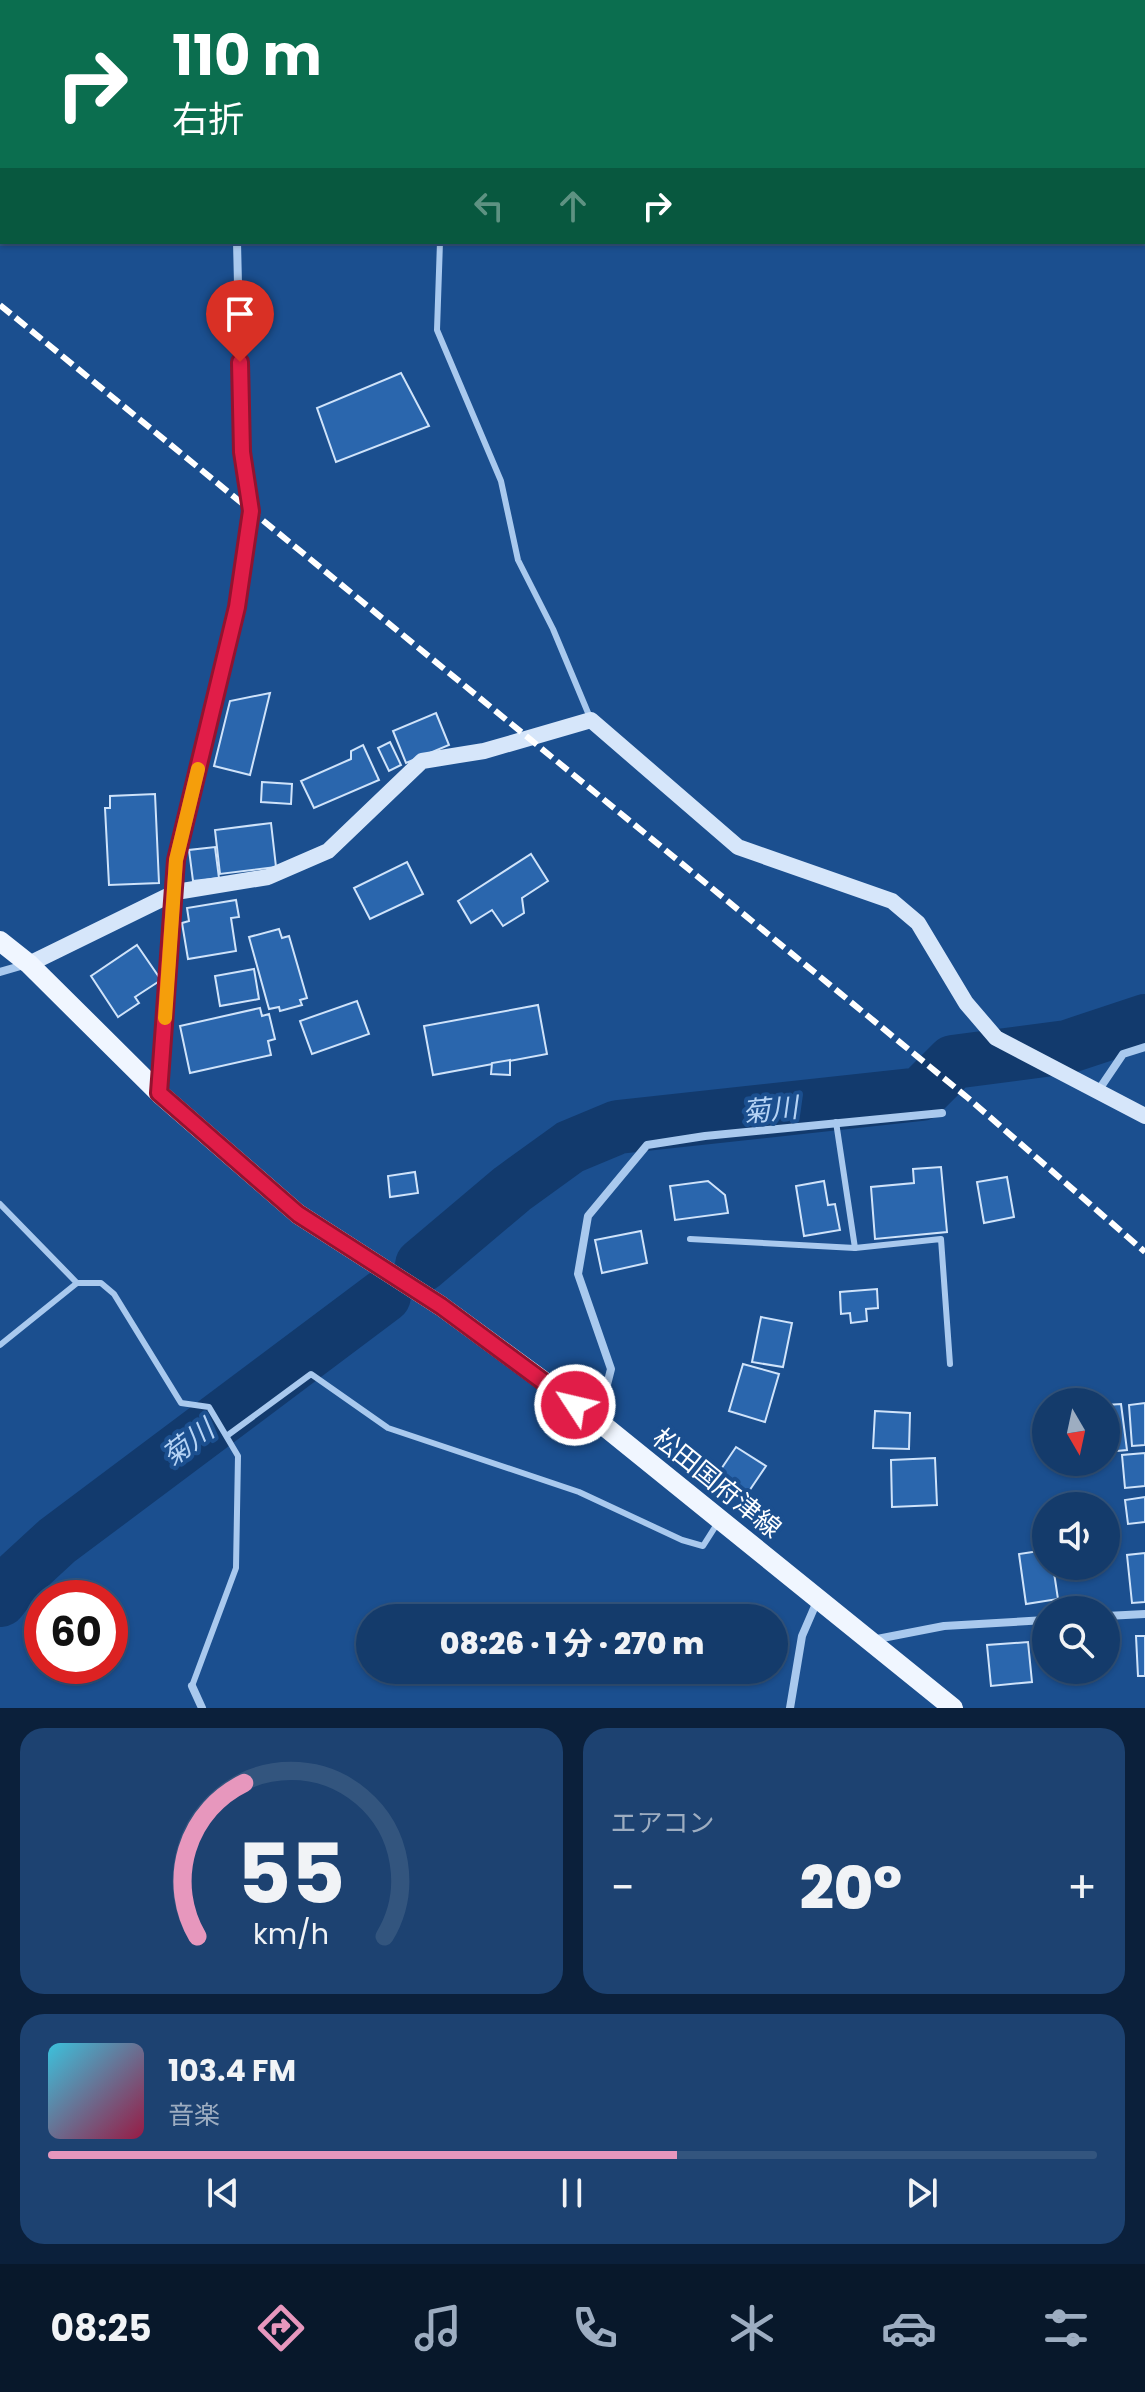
<!DOCTYPE html>
<html lang="ja">
<meta charset="utf-8">
<style>
body{margin:0;font-family:Poppins,"Noto Sans JP",sans-serif;background:#1d4271;color:#f1f3f6;height:100vh;display:flex;flex-direction:column;font-size:30px;white-space:nowrap}
*{box-sizing:border-box;margin:0}
p{font-size:26px;color:#9dadc1}
.icon{flex:none;width:44px;height:44px;fill:none;stroke:currentColor;stroke-width:2;stroke-linecap:round;stroke-linejoin:round}
.map{position:relative;height:1708px;overflow:hidden}
.sheet{display:flex;flex-direction:column;gap:20px;padding:20px;background:#0b203b;flex:1}
.sheet>*{flex:none}
.banner{position:absolute;left:0px;top:0px;width:1146px;height:244px;box-shadow:0 2px 6px #0004,0 0 0 2px #33557e;background:#0b6e4f;color:#fff;overflow:hidden}
.needle{width:52px;rotate:171deg}
.controls{position:absolute;left:1032px;top:1388px;display:grid;gap:16px}
.controls a{display:grid;place-items:center;width:88px;height:88px;border-radius:50%;background:#143b6b;box-shadow:0 2px 6px #0004,0 0 0 2px #33557e;font-size:40px}
.speed{position:absolute;left:24px;top:1580px;display:flex;gap:16px;font-size:40px;font-weight:700;text-align:center}
.speed>*{display:grid;place-content:center;width:104px;height:104px;border-radius:50%;background:#143b6b;box-shadow:0 2px 6px #0004,0 0 0 2px #33557e;line-height:1}
.speed .limit{border:12px solid #d22;background:#fff;color:#111}
.pin{position:absolute;display:grid;place-items:center;width:68px;height:68px;color:#fff;margin:-82px -34px;border-radius:50% 50% 50% 0;rotate:-45deg;box-shadow:0 0 8px #0007}
.pin .icon{rotate:45deg}
.me{position:absolute;width:88px;margin:-44px;rotate:305deg;stroke-linejoin:round;filter:drop-shadow(0 0 6px #0008)}
.turn{display:flex;align-items:center;gap:28px;height:168px;padding:0 40px;font-size:36px}
.turn .icon{width:104px;height:104px;stroke-width:2.5}
.turn b{display:block;font-size:56px;line-height:68px}
.lanes{display:flex;align-items:center;height:76px;padding:0 40px;background:#0003;justify-content:center;gap:40px;direction:ltr}
.lanes .off{opacity:.35}
.big{font-size:60px;font-weight:800;line-height:1.1}
.sheet .card{flex:1;display:flex;flex-direction:column;justify-content:center;gap:12px;min-width:0;padding:0 28px;border-radius:24px;background:#1d4271}
.sheet .dial{align-items:center;gap:0}
.dial svg{height:208px;overflow:visible;fill:none;stroke:#33557e;stroke-width:7;stroke-linecap:round;text-anchor:middle}
.dial text{fill:#f1f3f6;stroke:none}
.song{display:flex;align-items:center;gap:24px}
.cover{width:96px;height:96px;border-radius:12px;background:linear-gradient(135deg,hsl(190 70% 55%),hsl(340 70% 35%))}
.played{height:8px;border-radius:4px;background:linear-gradient(90deg,#e797bd 60%,#33557e 60%)}
.keys{display:flex;justify-content:space-around;direction:ltr}
.heat{display:flex;justify-content:space-between;align-items:center;font-size:44px;direction:ltr}
.sheet .tiles{flex:1;display:grid;gap:20px;grid-template-columns:1fr 1fr}
.card:last-child{grid-column:span 2}
.trip{position:absolute;left:356px;top:1604px;width:432px;height:80px;border-radius:40px;background:#143b6b;box-shadow:0 2px 6px #0004,0 0 0 2px #33557e;font-weight:800;line-height:80px;text-align:center}
.tab-bar{display:flex;height:128px;justify-content:space-around;align-items:center;background:#08182b;color:#9dadc1}
.tab-bar .icon{width:56px;height:56px}
.tab-bar .active{color:#e797bd}
.tab-bar b{font-size:36px;color:#f1f3f6}
.map>svg:first-child{display:block}
</style>
<div class="map">
<svg width="1145" height="1708" viewBox="0 0 1145 1708">
<rect width="100%" height="100%" fill="#1b4f8f"/>
<g fill="none" stroke-linecap="round" stroke-linejoin="round">
<g stroke="#123a6d" stroke-width="54">
<polyline points="422,1265 512,1189 570,1147 618,1127 921,1094 953,1062 1067,1047 1145,1021"/>
<polyline points="0,1600 18,1577 57,1541 384,1296"/>
</g>
</g>
<g fill="#2a66ad" stroke="#cfe3fa" stroke-width="2">
<polygon points="401,373 429,426 336,462 317,408"/>
<polygon points="270,693 250,775 214,766 230,701"/>
<polygon points="436,713 449,745 406,763 393,731"/>
<polygon points="390,742 401,765 389,771 378,748"/>
<polygon points="363,745 379,780 314,808 301,781 351,759 351,751"/>
<polygon points="262,782 292,784 291,804 261,802"/>
<polygon points="155,794 159,883 109,885 105,808 110,808 110,796"/>
<polygon points="271,823 276,867 220,874 215,830"/>
<polygon points="215,847 219,878 193,881 189,850"/>
<polygon points="531,854 548,881 522,898 524,913 503,926 492,910 471,923 458,901"/>
<polygon points="407,862 423,894 370,919 354,888"/>
<polygon points="236,900 239,917 231,918 236,951 188,959 182,923 189,921 187,908"/>
<polygon points="279,929 282,938 289,936 307,998 300,1000 302,1005 280,1011 279,1007 269,1009 249,937"/>
<polygon points="137,945 161,980 135,997 139,1003 118,1017 91,976"/>
<polygon points="254,969 259,999 220,1006 215,976"/>
<polygon points="357,1001 369,1034 312,1054 300,1021"/>
<polygon points="538,1005 547,1054 433,1075 424,1026"/>
<polygon points="260,1008 262,1016 269,1014 275,1039 268,1041 271,1055 190,1073 180,1026"/>
<polygon points="510,1060 510,1075 491,1074 492,1063"/>
<polygon points="941,1167 947,1232 875,1239 871,1187 914,1183 913,1169"/>
<polygon points="415,1172 418,1193 390,1197 388,1176"/>
<polygon points="1007,1177 1014,1217 984,1223 977,1182"/>
<polygon points="708,1181 725,1195 728,1213 675,1220 670,1186"/>
<polygon points="824,1181 828,1205 835,1204 840,1230 804,1236 796,1186"/>
<polygon points="641,1231 647,1263 602,1273 595,1240"/>
<polygon points="877,1289 878,1308 866,1309 867,1321 851,1323 850,1313 841,1314 840,1292"/>
<polygon points="761,1317 792,1323 783,1367 752,1362"/>
<polygon points="743,1364 779,1374 765,1422 729,1411"/>
<polygon points="1145,1403 1145,1445 1132,1446 1129,1405"/>
<polygon points="1121,1404 1127,1450 1106,1452 1106,1405"/>
<polygon points="875,1411 910,1413 909,1449 873,1448"/>
<polygon points="736,1447 766,1466 743,1500 713,1481"/>
<polygon points="1145,1453 1145,1486 1125,1488 1122,1455"/>
<polygon points="935,1458 937,1505 892,1507 891,1460"/>
<polygon points="1145,1497 1145,1522 1128,1524 1125,1500"/>
<polygon points="1046,1550 1046,1566 1053,1566 1058,1599 1026,1604 1019,1554"/>
<polygon points="1145,1553 1145,1602 1132,1603 1127,1555"/>
<polygon points="1136,1636 1145,1636 1145,1676 1138,1676"/>
<polygon points="1028,1642 1032,1682 991,1686 987,1645"/>
</g>
<g fill="none" stroke-linecap="round" stroke-linejoin="round">
<g stroke="#a9c9ee" stroke-width="6">
<polyline points="427,0 428,2"/>
<polyline points="304,2 312,0"/>
<polyline points="440,242 437,330 501,481 518,560 553,629 591,720"/>
<polyline points="836,1122 855,1248"/>
<polyline points="0,1204 77,1283"/>
<polyline points="690,1239 855,1248 941,1239 950,1364"/>
<polyline points="0,1345 77,1283 101,1283 114,1294 181,1403 209,1407 238,1456 236,1568 192,1686"/>
<polyline points="228,1435 311,1374 388,1428 579,1492 682,1540 703,1546 717,1524"/>
</g>
<g stroke="#a9c9ee" stroke-width="8">
<polyline points="232,0 232,2"/>
<polyline points="0,972 24,965"/>
<polyline points="159,1088 176,860 237,607 251,511 242,452 237,242"/>
<polyline points="1098,1091 1123,1054 1145,1047"/>
<polyline points="598,1420 611,1369 578,1274 588,1216 647,1145 705,1136 942,1113"/>
<polyline points="1106,1616 1145,1614"/>
<polyline points="872,1640 944,1626 1046,1620"/>
<polyline points="192,1686 202,1708"/>
<polyline points="790,1708 802,1636 818,1599"/>
</g>
<polyline stroke="#d6e6fa" stroke-width="16" points="29,964 176,892 268,877 328,851 422,761 484,751 591,720 738,847 892,901 918,923 966,1003 996,1038 1145,1116"/>
<polyline stroke="#f0f6ff" stroke-width="20" points="0,941 29,964 161,1095 298,1214 441,1306 598,1421 953,1708"/>
<polyline stroke="#fff" stroke-width="6" stroke-dasharray="14 6" stroke-linecap="butt" points="0,305 968,1098 1145,1252"/>
</g>
<g fill="none" stroke-linecap="round" stroke-linejoin="round">
<defs>
<polyline id="route" points="240,362 242,452 251,511 237,607 176,860 159,1093 298,1214 441,1306 575,1405"/>
</defs>
<use href="#route" stroke="#92132f" stroke-width="20"/>
<use href="#route" stroke="#e11d48" stroke-width="14"/>
<polyline stroke="#f59e0b" stroke-width="14" points="165,1018 176,860 198,769"/>
</g>
<g text-anchor="middle" dominant-baseline="central" stroke-width="8" stroke-linejoin="round" paint-order="stroke">
<g font-size="26" fill="#fff" stroke="#1b4f8f">
<text transform="translate(717 1483) rotate(39)">松田国府津線</text>
</g>
<g font-size="28" font-style="italic" fill="#b5d3f5" stroke="#1b4f8f">
<text transform="translate(770 1110) rotate(-6)">菊川</text>
<text transform="translate(188 1443) rotate(-37)">菊川</text>
</g>
</g>
</svg>
<div class="controls">
<a><svg class="needle" viewBox="-14 -14 28 28"><path d="M0-13l5 13h-10z" fill="#e53935"/><path d="M0 13l5-13h-10z" fill="#9dadc1"/></svg></a>
<a><svg class="icon" aria-label="sound" viewBox="0 0 24 24"><path d="M4 9h4l5-4v14l-5-4H4zM17 9q2 3 0 6"/></svg></a>
<a><svg class="icon" aria-label="search" viewBox="0 0 24 24"><circle cx="10" cy="10" r="6"/><path d="M15 15l6 6"/></svg></a>
</div>
<div class="speed"><div class="limit">60</div></div>
<div class="pin" style="left:240px;top:362px;background:#d93025"><svg class="icon" aria-label="arrive" viewBox="0 0 24 24"><path d="M6 21V4h12l-3 4 3 4H6"/></svg></div>
<svg class="me" style="left:575px;top:1405px" viewBox="-20 -20 40 40"><circle r="17" fill="#e11d48" stroke="#fff" stroke-width="3"/><path d="M0-11L8 9 0 5-8 9z" fill="#fff"/></svg>
<div class="trip">08:26 · 1 分 · 270 m</div>
<div class="banner">
<div class="turn"><svg class="icon" aria-label="right" viewBox="0 0 24 24"><path d="M7 20v-9h11M14 6l5 5-5 5"/></svg><div><b>110 m</b>右折</div></div>
<div class="lanes"><svg class="icon off" aria-label="left" viewBox="0 0 24 24"><path d="M17 20v-9H6M10 6l-5 5 5 5"/></svg><svg class="icon off" aria-label="ahead" viewBox="0 0 24 24"><path d="M12 20V5M6 11l6-6 6 6"/></svg><svg class="icon" aria-label="right" viewBox="0 0 24 24"><path d="M7 20v-9h11M14 6l5 5-5 5"/></svg></div>
</div>
</div>
<section class="sheet">
<div class="tiles">
<div class="card dial"><svg viewBox="0 0 100 80">
<path d="M14 69A42 42 0 1 1 86 69"/>
<path d="M14 69A42 42 0 0 1 32 10" stroke="#e797bd"/>
<text x="50" y="56" font-size="32" font-weight="700">55</text>
<text x="50" y="72" font-size="11">km/h</text>
</svg></div>
<div class="card"><p>エアコン</p>
<div class="heat"><a>−</a><b class="big">20°</b><a>+</a></div>
</div>
<div class="card">
<div class="song"><i class="cover"></i><div><b>103.4 FM</b><p>音楽</p></div></div>
<div class="played"></div>
<div class="keys"><svg class="icon" aria-label="previous" viewBox="0 0 24 24"><path d="M18 5L8 12l10 7zM5 5v14"/></svg><svg class="icon" aria-label="pause" viewBox="0 0 24 24"><path d="M8 5v14M16 5v14"/></svg><svg class="icon" aria-label="next" viewBox="0 0 24 24"><path d="M6 5l10 7-10 7zM19 5v14"/></svg></div>
</div>
</div>
</section>
<nav class="tab-bar">
<b>08:25</b>
<svg class="icon active" aria-label="directions" viewBox="0 0 24 24"><path d="M12 3l9 9-9 9-9-9zM9 14v-3h6M13 9l2 2-2 2"/></svg>
<svg class="icon" aria-label="music" viewBox="0 0 24 24"><path d="M9 18V5l10-2v13"/><circle cx="6" cy="18" r="3"/><circle cx="16" cy="16" r="3"/></svg>
<svg class="icon" aria-label="phone" viewBox="0 0 24 24"><path d="M5 4h4l2 5-3 2q2 4 5 5l2-3 5 2v4C11 20 4 13 5 4z"/></svg>
<svg class="icon" aria-label="climate" viewBox="0 0 24 24"><path d="M12 3v18M4 7l16 10M4 17L20 7"/></svg>
<svg class="icon" aria-label="car" viewBox="0 0 24 24"><path d="M5 17H2v-5l4-1 3-4h7l3 4 3 1v5h-3M9 17h6M6 11h13"/><circle cx="7" cy="17" r="2"/><circle cx="17" cy="17" r="2"/></svg>
<svg class="icon" aria-label="filters" viewBox="0 0 24 24"><path d="M4 7h16M4 17h16"/><circle cx="9" cy="7" r="2"/><circle cx="15" cy="17" r="2"/></svg>
</nav>
